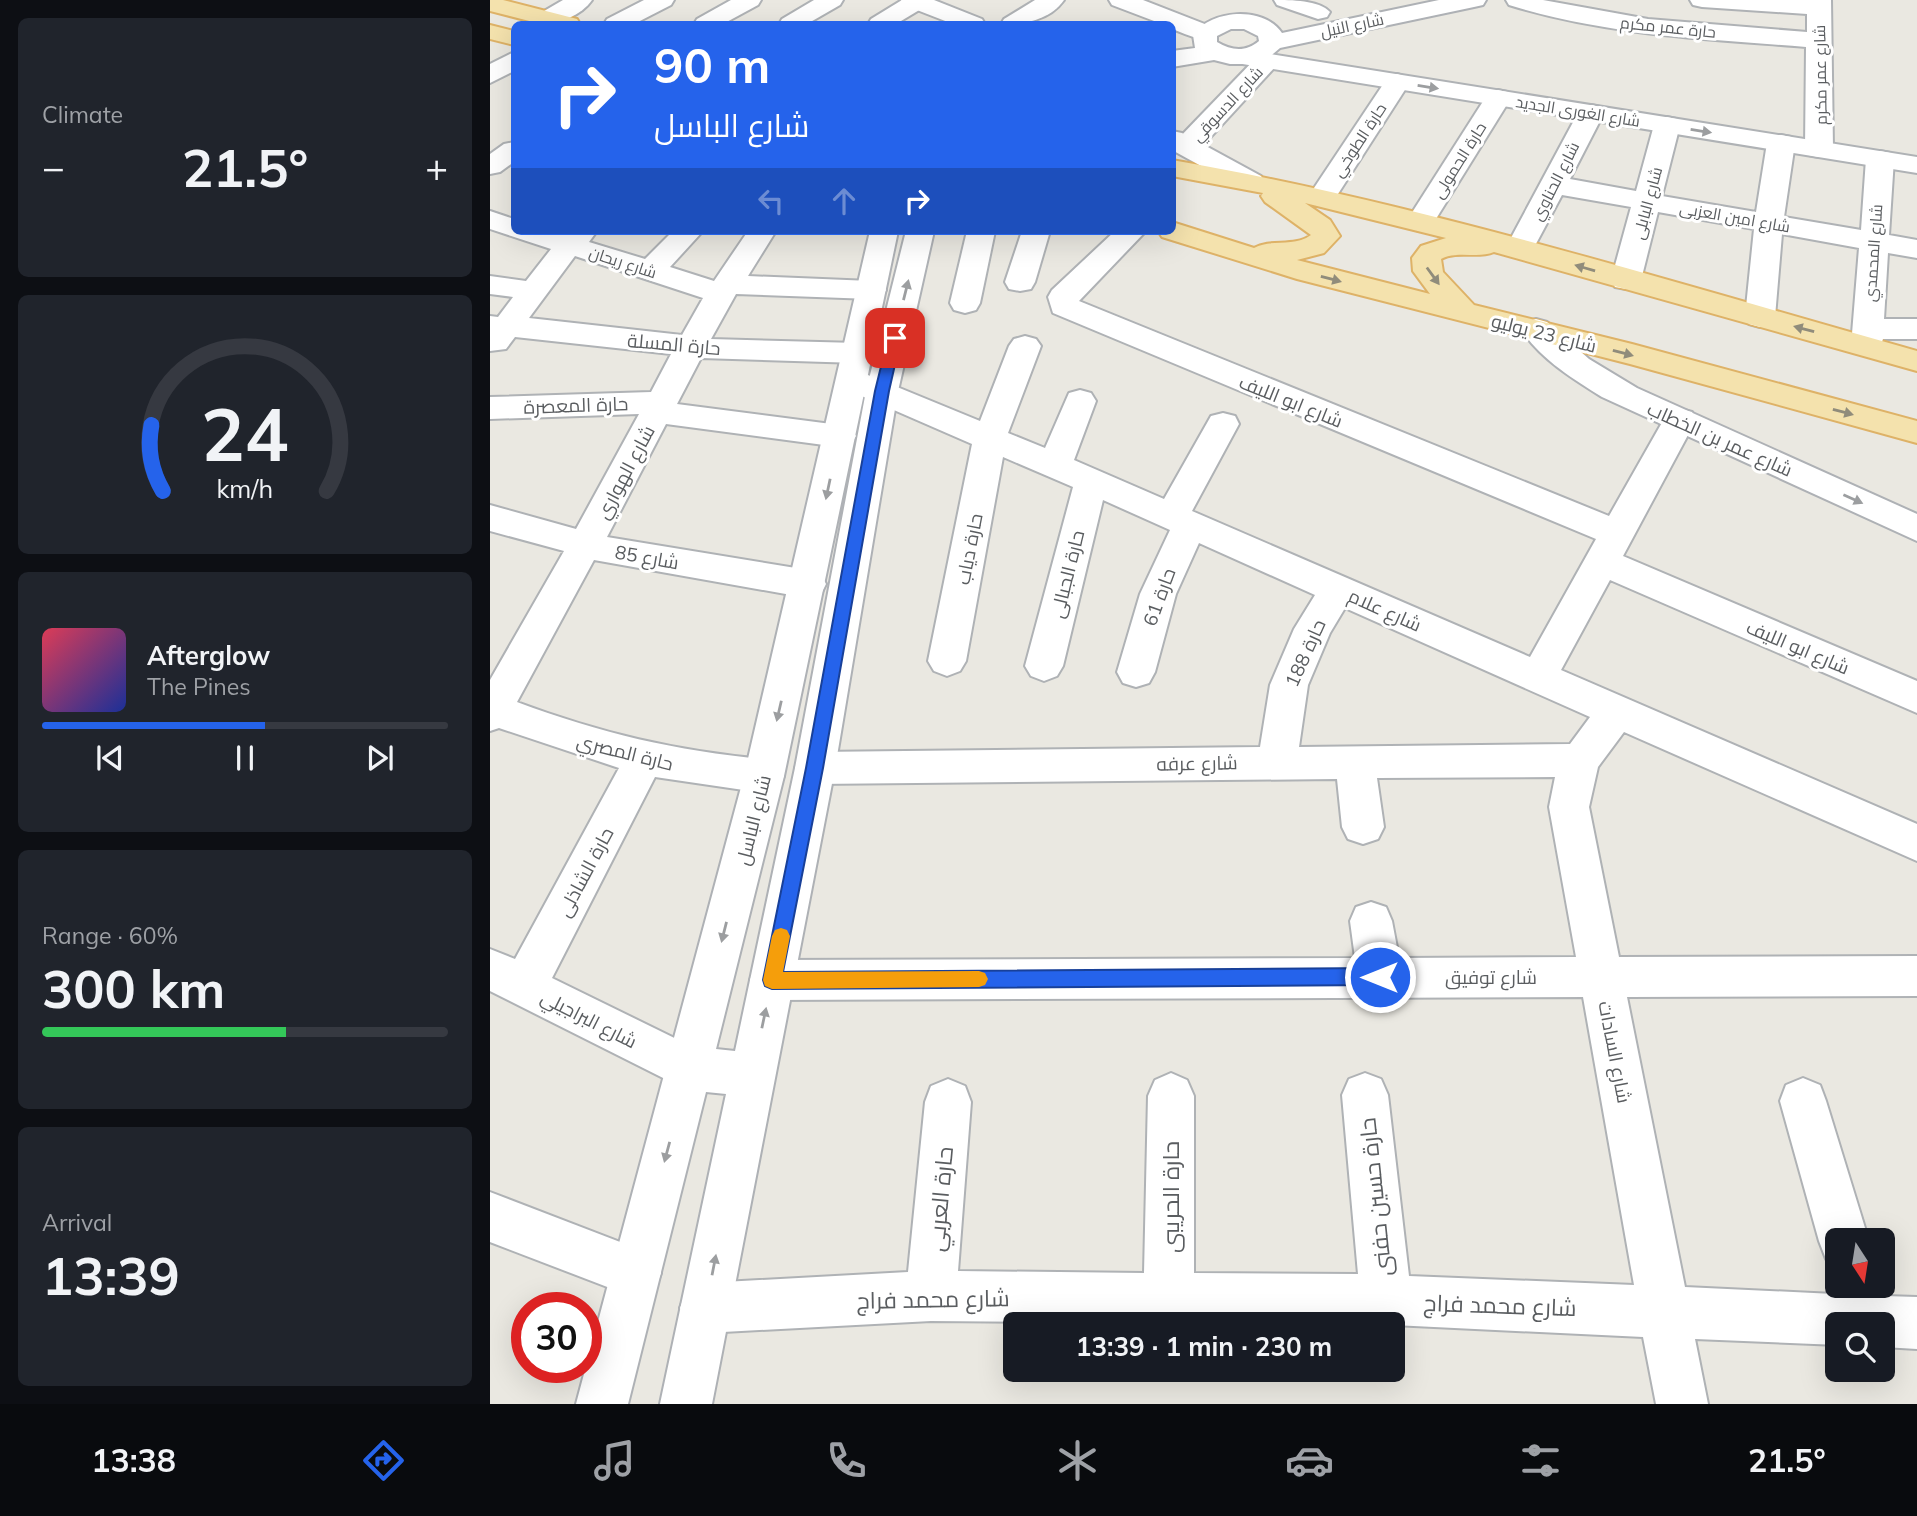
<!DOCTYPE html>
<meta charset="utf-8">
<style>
body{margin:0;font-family:Mulish,Cairo,sans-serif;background:#20242c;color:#f1f3f6;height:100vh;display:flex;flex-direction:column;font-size:26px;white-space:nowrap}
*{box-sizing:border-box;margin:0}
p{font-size:23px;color:#9ea1a6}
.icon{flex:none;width:38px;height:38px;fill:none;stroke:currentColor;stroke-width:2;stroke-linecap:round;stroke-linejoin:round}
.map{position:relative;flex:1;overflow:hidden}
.sheet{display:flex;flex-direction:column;gap:18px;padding:18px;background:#0d0f14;width:490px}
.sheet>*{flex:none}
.guide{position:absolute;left:21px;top:21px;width:665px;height:214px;border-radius:10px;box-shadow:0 7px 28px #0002;background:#2563eb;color:#fff;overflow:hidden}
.needle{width:46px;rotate:168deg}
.buttons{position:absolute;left:1335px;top:1228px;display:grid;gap:14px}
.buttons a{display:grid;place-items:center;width:70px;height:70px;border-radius:10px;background:#171b24;box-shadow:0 7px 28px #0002;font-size:35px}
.speed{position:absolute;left:21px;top:1292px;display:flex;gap:14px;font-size:35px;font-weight:700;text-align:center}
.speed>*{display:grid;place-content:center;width:91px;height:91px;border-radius:50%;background:#171b24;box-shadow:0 7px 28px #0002;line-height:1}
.speed .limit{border:10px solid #d22;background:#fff;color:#111}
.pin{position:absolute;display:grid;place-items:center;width:60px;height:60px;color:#fff;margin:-30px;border-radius:14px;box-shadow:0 4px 10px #0006}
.me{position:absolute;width:77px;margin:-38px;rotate:270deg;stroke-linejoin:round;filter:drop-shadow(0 0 5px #0008)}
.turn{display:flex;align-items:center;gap:24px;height:147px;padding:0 28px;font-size:32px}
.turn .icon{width:91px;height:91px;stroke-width:2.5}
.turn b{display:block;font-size:49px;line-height:60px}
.lanes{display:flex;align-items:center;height:66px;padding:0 28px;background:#0003;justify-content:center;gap:35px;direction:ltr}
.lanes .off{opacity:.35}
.big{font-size:52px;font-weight:700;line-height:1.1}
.sheet .card{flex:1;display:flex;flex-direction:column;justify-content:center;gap:10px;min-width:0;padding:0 24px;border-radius:10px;background:#20242c}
.sheet .dial{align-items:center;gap:0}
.dial svg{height:182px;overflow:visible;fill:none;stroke:#363941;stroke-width:7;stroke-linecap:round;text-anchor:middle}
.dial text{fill:#f1f3f6;stroke:none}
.song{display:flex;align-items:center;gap:21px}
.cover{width:84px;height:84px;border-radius:10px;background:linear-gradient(135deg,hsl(350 70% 55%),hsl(230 70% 35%))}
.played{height:7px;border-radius:4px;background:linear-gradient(90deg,#2563eb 55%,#363941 55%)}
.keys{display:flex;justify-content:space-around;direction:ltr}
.heat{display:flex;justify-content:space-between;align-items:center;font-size:38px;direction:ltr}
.charge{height:10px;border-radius:5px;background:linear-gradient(90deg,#34c759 60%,#363941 0)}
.trip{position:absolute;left:513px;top:1312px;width:402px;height:70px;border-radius:10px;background:#171b24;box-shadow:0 7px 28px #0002;font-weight:700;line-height:70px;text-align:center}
.dock{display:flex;height:112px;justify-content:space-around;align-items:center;background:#090b0e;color:#9ea1a6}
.dock .icon{width:49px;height:49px}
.dock .on{color:#2563eb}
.dock b{font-size:32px;color:#f1f3f6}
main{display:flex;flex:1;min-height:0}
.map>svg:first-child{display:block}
</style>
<main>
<section class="sheet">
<div class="card"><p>Climate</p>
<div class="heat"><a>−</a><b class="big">21.5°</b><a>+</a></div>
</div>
<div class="card dial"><svg viewBox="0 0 100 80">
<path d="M14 69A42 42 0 1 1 86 69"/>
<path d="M14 69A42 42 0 0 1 9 40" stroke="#2563eb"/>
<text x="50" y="56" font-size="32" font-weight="700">24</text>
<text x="50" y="72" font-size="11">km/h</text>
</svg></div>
<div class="card">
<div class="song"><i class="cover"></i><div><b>Afterglow</b><p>The Pines</p></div></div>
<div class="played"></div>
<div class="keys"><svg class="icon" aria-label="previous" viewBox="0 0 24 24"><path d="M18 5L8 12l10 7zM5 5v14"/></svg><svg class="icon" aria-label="pause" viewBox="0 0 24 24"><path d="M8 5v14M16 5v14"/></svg><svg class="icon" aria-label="next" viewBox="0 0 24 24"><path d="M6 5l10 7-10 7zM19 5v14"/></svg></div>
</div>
<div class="card"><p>Range · 60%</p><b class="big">300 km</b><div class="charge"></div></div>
<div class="card"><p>Arrival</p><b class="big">13:39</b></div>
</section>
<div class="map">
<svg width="1427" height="1404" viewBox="0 0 1427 1404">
<rect width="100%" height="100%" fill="#eae8e1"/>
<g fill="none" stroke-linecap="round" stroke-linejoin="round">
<defs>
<g id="minor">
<path d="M73,0H102C91,16 67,25 49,24L46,19L49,14Z"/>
<polygon points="154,0 184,0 181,5 144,24 114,24 117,19"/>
<polygon points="241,0 271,0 268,5 233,24 204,24 207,19"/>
<polygon points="324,0 353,0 350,5 317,24 289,24 292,19"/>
<polygon points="412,0 439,1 436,6 406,24 378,24 381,19"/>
<path d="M545,0H574C559,21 534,24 511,24L514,19Z"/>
<path d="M619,0H653L725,28L728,33L725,38C710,42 696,34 682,29V24H672L622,5Z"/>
<path d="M784,0C801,0 829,0 840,12L837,17L828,19L787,5Z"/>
<path d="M1016,0H1053L1158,19L1317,32V14L1212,7L1203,5L1200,0H1341L1343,149L1339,155L1329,157L1319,155L1315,149L1316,47C1217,39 1115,35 1019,5Z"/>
<polygon points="24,52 24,71 0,83 0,64"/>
<polygon points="777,53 786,56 790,61 786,66 707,152 697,154 687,152 683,146 687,140 768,56"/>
<polygon points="907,74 916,77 920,82 846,197 842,203 832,205 822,203 818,197 898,77"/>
<polygon points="1008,90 1017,92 1021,98 944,222 940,228 930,231 920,228 916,222 999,92"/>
<polygon points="1101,105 1110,107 1114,113 1080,179 1146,191 1164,125 1168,119 1177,117 1186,119 1190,125 1172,196 1266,212 1277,143 1281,137 1291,135 1301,137 1305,143 1294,217 1371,230 1376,159 1380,153 1390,151 1400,153 1404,159 1399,235 1427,240 1427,258 1398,253 1394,319 1427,319 1427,339 1393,339 1388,353 1377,356 1366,353 1361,346 1369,248 1292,234 1285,317 1281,324 1270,327 1259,324 1255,317 1264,229 1168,212 1151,280 1147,287 1136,289 1125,287 1121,280 1141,207 1072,195 1040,255 1030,258 1020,255 1015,249 1088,113 1092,107"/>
<polygon points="24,142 24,162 10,172 0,174 0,154 14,144"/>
<path d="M0,211L24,219V231H66L74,234L77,231H107L99,242L155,259L183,231H213L180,267L224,281L258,231H286L258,276L381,281L392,283L396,290L392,297L381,299L246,294L221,339L368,343L379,346L384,353L379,360L368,363L211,358L187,404L349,425L361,428L366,436L361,444L349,447L176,424L117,537L318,570L331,574L336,584L331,594L318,598L104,560L27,702C110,733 186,751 274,759L288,764L294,776L288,788L274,793L165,777L62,978L215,1053L222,1069L215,1085L199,1091L0,991V949L25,959L129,768L9,728L0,731V680L74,551L0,531V505L86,529L149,414L0,419V397L161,392L181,354L25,337L16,349L0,351V316L8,317L23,297L0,294V276L36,281L61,249L0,229ZM85,256L213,298L192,335L39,318Z"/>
<polygon points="477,231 505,231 490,303 486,310 475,313 464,310 460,303"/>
<polygon points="532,231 560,231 545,282 541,289 530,291 519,289 515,282"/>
<path d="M625,231H656L589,301L1119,516L1178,412L1190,409L1202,412L1206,420L1133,556L1427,681V713L1120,580L1071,670L1427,824V861L1134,732L1108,767L1099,807L1129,957L1427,956V996L1137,997L1195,1287L1344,1294L1342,1286L1348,1272V1286H1392L1395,1296L1427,1297V1349L1393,1347V1325H1348V1345L1205,1339L1218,1404H1166L1153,1337L903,1325L441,1321L215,1333L197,1326L190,1308L197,1290L215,1283L418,1272L435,1102L441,1086L458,1079L475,1086L481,1102L468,1271L654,1273L658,1096L665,1080L681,1073L697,1080L704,1096V1273L868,1274L852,1095L859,1079L875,1073L891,1079L898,1095L919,1276L1144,1285L1093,997L282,1000L266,994L260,980L266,966L282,960L865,958L860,921L866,907L881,902L896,907L902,921L909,958L1086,957L1059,807L1065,777L887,778L894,827L888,839L873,844L858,839L852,827L847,779L325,784L311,780L305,768L311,756L325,752L770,747L780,685L804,629L825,595L709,543L686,594L665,672L659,683L646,687L633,683L627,672L650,594L680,530L613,500L573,666L567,676L554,681L541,676L535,666L583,487L513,457L476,661L470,671L457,676L444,671L438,661L482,444L351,387L346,380L351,373L362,369L373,373L490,421L519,346L524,339L535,336L546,339L551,346L518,433L555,448L579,393L590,390L601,393L606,401L584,460L674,499L721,416L733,413L745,416L749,424L702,511L1040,657L1106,539L563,313L558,297L562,290ZM855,608L1100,717L1080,744L809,747L818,685L840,633Z"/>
<polygon points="1313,1078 1330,1085 1336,1101 1379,1241 1348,1241 1348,1263 1336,1259 1329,1241 1290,1101 1296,1085"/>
<polygon points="0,1192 164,1255 171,1273 164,1291 146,1298 0,1242"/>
</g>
<g id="tertiary">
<polygon points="411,0 444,0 492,19 495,24 463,24 414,5"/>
<polygon points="749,49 1427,157 1427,173 740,62 736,57 740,52"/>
<polygon points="682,131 692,133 771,176 775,182 771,188 761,190 751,188 682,150"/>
</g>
<g id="secondary">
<path d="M949,0H996L993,5L984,7L790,48L777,59L759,64H740L724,60L682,67V51L705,48L703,35C720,10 773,5 792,33ZM741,29H754L768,36L769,41C756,52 742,51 727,42V36Z"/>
<polygon points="380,231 408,231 294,776 226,1049 245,1051 305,768 376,391 416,231 444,231 408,391 345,768 222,1404 170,1404 236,1094 216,1092 138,1404 86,1404 254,776"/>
<path d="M1046,319L1057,322L1099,359L1147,388L1427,514V541L1112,397C1083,379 1049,358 1031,329L1035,322Z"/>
</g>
<g id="primary">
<polygon points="0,0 13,0 87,19 90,24 51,24 0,11"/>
<polygon points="0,25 24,31 24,45 0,39"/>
<path d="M682,160C935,204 1181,282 1427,351V371L1004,252C988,259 968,250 951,259L953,272L984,305L1142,344L1427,421V443L1140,364L807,279L672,237L668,231H682V222L764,248C782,238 803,248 821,235L775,202L771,196L773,193L682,176ZM815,203L956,238L931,246L922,258L923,271L940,294L807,260L834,253L850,236L840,220Z"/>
</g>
</defs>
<use href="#minor" stroke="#afb2b5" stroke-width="4"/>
<use href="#tertiary" stroke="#afb2b5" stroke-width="4"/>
<use href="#secondary" stroke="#aeb1b5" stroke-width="4"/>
<use href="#primary" stroke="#deb267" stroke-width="4"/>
<use href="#minor" fill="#fff" fill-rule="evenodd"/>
<use href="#tertiary" fill="#fff" fill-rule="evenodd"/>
<use href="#secondary" fill="#fff" fill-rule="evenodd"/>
<use href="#primary" fill="#f4e2ad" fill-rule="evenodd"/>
</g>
<defs><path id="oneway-solid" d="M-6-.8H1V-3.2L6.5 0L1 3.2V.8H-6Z" transform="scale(1.75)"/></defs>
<g fill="#9c9ea0">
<use href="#oneway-solid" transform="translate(938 87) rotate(9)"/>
<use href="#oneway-solid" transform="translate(1211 131) rotate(9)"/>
<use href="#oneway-solid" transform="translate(416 290) rotate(-76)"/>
<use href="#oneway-solid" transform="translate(338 489) rotate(102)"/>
<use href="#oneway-solid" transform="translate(1363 499) rotate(24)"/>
<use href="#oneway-solid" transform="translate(289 711) rotate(103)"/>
<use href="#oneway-solid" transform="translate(234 932) rotate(104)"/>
<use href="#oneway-solid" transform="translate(274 1018) rotate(-78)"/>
<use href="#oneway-solid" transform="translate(177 1152) rotate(105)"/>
<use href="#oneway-solid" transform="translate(224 1265) rotate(-79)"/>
</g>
<g fill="#908c7b">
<use href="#oneway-solid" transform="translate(1095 268) rotate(-164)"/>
<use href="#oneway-solid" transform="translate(943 276) rotate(54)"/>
<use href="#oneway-solid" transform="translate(841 279) rotate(15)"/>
<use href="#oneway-solid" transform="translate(1314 329) rotate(-165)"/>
<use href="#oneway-solid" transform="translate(1133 353) rotate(15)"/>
<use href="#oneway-solid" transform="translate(1353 412) rotate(15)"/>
</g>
<polygon fill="#2563eb" stroke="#184099" stroke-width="2" points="405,333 411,338 399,391 333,768 293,972 890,968 897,971 900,977 897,983 890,985 282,989 275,986 273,980 316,768 385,391 398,338"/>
<polygon fill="#f59e0b" points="291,928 297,930 300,936 293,972 489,971 495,973 498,979 495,985 489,987 282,989 275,986 273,980 282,936 285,930"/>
<g text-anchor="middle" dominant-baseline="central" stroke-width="6" stroke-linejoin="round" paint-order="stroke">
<g font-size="16" fill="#5a5d60" stroke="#fff">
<text transform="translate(862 25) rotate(-12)">شارع النيل</text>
<text transform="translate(1178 27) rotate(6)">حارة عمر مكرم</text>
<text transform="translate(1330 75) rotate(-91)">شارع عمر مكرم</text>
<text transform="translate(737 104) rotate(-47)">شارع الدسوقي</text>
<text transform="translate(1088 111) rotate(9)">شارع الغورى الجديد</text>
<text transform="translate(869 140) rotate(-57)">حارة الطوخي</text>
<text transform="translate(969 160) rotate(-58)">حارة الحمولى</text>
<text transform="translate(1065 181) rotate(-63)">شارع الحناوي</text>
<text transform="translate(1157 203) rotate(-75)">شارع البابلى</text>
<text transform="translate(1245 217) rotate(10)">شارع امين العزبى</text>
<text transform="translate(1383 253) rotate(-86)">شارع المحمدي</text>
<text transform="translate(133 262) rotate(18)">شارع ريحان</text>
</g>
<g font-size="19" fill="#5a5d60" stroke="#fff">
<text transform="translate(1054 333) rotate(14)">شارع 23 يوليو</text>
<text transform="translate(184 344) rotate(5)">حارة المسلة</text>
<text transform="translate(801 401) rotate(22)">شارع ابو الليف</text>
<text transform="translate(86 405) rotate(-2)">حارة المعصرة</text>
<text transform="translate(1230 439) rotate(24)">شارع عمر بن الخطاب</text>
<text transform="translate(135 472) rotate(-62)">شارع الهواري</text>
<text transform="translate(479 549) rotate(-79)">حارة دياب</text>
<text transform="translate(157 557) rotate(10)">شارع 85</text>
<text transform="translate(577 574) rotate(-76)">حارة الجبالى</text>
<text transform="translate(669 597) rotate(-70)">حارة 61</text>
<text transform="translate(895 610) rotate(24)">شارع علام</text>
<text transform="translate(1308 647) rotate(23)">شارع ابو الليف</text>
<text transform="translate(815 653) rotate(-66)">حارة 188</text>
<text transform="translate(135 752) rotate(14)">حارة المصري</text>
<text transform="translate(707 763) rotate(-1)">شارع عرفه</text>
<text transform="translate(263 820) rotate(-76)">شارع الباسل</text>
<text transform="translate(95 872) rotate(-62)">حارة الشاذلى</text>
<text x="1001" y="977">شارع توفيق</text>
<text transform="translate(99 1019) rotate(27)">شارع البراجيلي</text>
<text transform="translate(1125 1052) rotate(79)">شارع السادات</text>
</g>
<g font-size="23" fill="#5a5d60" stroke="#fff">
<text transform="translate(680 1197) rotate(-90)">حارة الحريبى</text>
<text transform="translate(885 1197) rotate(-96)">حارة حسين حفنى</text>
<text transform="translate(450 1199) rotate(-85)">حارة العربي</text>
<text transform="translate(443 1299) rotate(-1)">شارع محمد فراج</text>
<text transform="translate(1010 1305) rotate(2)">شارع محمد فراج</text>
</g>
</g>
</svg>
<div class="buttons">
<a><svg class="needle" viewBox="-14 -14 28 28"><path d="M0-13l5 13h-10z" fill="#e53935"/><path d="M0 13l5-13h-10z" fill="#9ea1a6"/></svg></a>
<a><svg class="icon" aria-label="search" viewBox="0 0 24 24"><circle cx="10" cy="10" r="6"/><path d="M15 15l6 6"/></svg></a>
</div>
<div class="speed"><div class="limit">30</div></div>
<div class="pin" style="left:405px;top:338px;background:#d93025"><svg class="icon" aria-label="arrive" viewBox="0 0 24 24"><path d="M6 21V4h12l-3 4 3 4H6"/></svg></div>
<svg class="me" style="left:890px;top:977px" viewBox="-20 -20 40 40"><circle r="17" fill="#2563eb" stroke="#fff" stroke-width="3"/><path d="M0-11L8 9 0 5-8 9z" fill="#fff"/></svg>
<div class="trip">13:39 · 1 min · 230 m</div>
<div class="guide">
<div class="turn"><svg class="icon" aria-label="right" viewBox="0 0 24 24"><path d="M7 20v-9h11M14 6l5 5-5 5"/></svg><div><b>90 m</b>شارع الباسل</div></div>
<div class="lanes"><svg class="icon off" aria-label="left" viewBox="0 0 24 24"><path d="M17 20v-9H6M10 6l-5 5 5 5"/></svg><svg class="icon off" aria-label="ahead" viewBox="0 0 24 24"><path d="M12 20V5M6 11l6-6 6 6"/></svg><svg class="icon" aria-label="right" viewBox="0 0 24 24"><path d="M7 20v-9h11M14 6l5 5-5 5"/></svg></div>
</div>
</div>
</main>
<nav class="dock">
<b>13:38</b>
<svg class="icon on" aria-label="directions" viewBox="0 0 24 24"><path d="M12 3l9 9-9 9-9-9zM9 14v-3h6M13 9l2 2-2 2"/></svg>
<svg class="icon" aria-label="music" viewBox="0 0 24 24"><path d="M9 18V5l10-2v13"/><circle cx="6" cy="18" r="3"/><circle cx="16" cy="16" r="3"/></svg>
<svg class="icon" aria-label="phone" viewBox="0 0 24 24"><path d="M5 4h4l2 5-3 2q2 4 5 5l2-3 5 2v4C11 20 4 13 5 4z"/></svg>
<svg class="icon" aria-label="climate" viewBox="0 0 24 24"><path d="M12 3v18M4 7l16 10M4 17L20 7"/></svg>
<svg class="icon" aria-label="car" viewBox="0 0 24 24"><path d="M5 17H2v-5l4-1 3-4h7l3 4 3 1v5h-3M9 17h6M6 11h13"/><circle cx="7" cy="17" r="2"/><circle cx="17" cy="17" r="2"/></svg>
<svg class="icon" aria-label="filters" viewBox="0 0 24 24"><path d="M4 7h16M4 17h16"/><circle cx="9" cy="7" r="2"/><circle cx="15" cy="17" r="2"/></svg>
<b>21.5°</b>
</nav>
